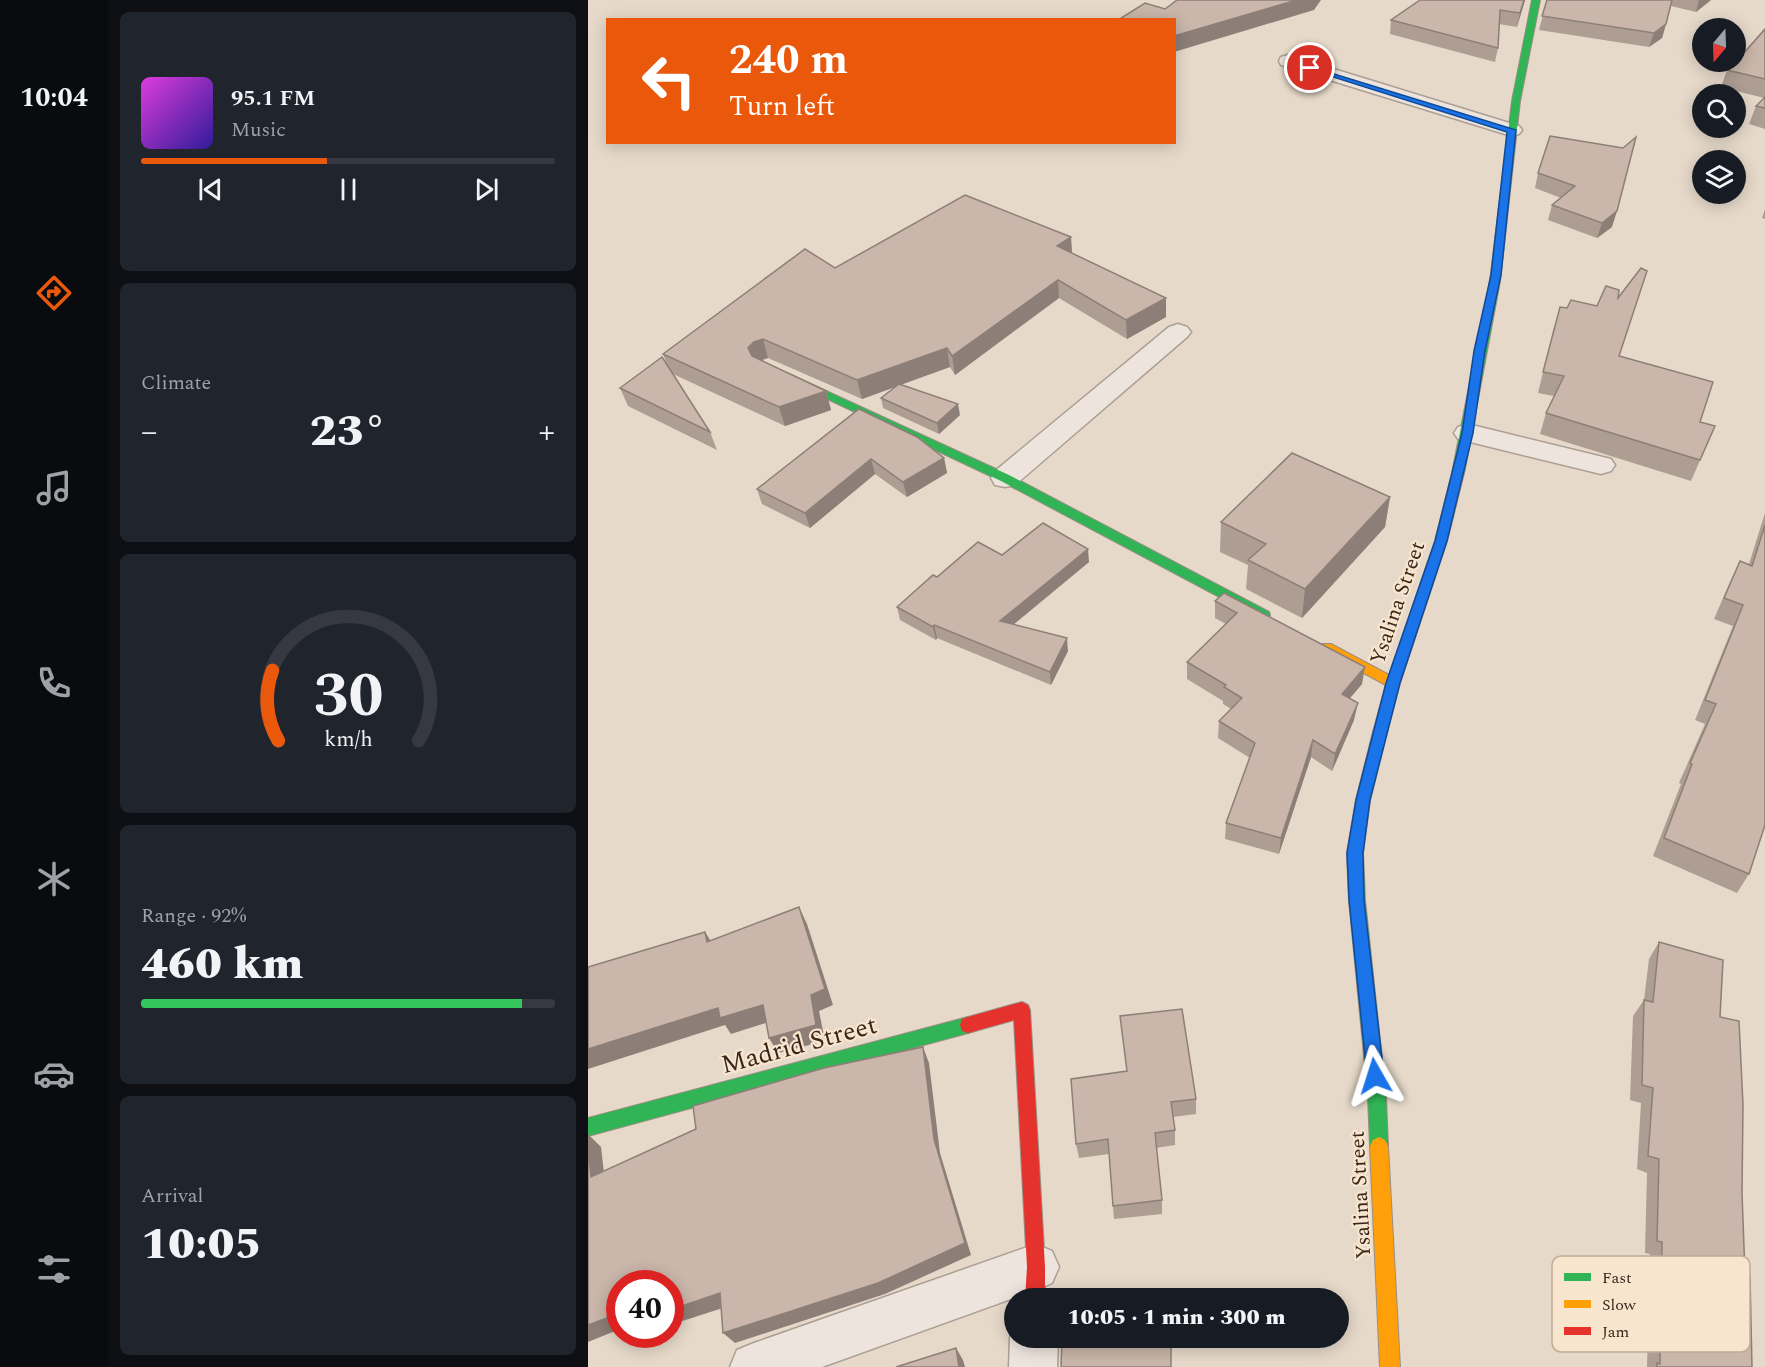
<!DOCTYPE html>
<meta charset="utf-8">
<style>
body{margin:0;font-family:Spectral,serif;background:#20242c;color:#f1f3f6;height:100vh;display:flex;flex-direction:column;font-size:22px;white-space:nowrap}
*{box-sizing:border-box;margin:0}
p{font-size:20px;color:#9ea1a6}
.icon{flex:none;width:33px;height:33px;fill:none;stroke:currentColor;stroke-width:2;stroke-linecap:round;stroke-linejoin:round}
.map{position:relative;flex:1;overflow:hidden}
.details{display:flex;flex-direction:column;gap:12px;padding:12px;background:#0d0f14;width:480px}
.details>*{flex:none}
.top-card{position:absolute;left:18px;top:18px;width:570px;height:126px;border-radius:0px;box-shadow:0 3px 15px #0003;background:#ea580c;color:#fff;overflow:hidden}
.needle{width:39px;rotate:199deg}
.fabs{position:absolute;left:1104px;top:18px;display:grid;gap:12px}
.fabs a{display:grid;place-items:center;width:54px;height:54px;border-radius:50%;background:#171b24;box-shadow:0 3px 15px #0003;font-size:30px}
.speed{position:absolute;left:18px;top:1270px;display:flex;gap:12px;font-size:30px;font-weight:700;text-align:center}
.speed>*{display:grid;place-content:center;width:78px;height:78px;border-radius:50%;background:#171b24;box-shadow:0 3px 15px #0003;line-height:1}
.speed .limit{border:9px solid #d22;background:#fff;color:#111}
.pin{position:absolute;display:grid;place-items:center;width:51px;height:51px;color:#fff;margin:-26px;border:3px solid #fff;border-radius:50%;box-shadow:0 2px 6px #0007}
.me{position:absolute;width:66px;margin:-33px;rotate:354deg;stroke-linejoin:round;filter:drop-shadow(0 0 4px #0008)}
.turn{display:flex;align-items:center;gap:21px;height:126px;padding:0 24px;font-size:27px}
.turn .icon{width:78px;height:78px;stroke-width:2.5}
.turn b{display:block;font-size:42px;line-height:51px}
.big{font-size:45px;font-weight:800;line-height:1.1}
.details .card{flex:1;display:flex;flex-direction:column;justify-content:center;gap:9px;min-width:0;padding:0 21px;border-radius:9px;background:#20242c}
.details .dial{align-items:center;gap:0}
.dial svg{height:156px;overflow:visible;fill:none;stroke:#363941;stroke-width:7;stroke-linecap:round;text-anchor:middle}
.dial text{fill:#f1f3f6;stroke:none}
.song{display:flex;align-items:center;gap:18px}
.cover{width:72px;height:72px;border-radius:9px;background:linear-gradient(135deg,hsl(300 70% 55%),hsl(250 70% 35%))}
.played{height:6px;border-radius:3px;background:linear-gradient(90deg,#ea580c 45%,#363941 45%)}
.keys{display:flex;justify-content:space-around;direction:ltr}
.heat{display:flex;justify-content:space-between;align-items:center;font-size:33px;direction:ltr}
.charge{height:9px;border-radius:4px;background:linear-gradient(90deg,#34c759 92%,#363941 0)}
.trip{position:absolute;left:416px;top:1288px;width:345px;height:60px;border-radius:30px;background:#171b24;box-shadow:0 3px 15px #0003;font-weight:800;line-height:60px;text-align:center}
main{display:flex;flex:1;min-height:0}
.menu{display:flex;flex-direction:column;width:108px;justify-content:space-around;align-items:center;background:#090b0e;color:#9ea1a6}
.menu .icon{width:42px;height:42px}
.menu .on{color:#ea580c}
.menu b{font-size:27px;color:#f1f3f6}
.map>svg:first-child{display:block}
</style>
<main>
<nav class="menu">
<b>10:04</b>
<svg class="icon on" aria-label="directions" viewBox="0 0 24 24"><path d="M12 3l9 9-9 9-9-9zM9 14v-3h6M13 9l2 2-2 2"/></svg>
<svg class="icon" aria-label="music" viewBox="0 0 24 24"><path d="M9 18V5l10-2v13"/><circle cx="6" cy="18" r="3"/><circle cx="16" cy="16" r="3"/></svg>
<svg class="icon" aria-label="phone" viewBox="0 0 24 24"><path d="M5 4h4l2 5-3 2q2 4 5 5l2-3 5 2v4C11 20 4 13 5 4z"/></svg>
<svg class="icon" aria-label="climate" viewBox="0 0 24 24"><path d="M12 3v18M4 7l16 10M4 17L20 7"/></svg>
<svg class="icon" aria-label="car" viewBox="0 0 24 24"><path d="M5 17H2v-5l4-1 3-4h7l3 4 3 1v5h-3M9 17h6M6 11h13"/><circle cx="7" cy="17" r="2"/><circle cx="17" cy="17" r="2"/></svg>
<svg class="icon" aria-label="filters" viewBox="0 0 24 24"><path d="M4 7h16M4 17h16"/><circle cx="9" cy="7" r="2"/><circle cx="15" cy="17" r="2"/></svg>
</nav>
<section class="details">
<div class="card">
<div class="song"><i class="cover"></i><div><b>95.1 FM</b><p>Music</p></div></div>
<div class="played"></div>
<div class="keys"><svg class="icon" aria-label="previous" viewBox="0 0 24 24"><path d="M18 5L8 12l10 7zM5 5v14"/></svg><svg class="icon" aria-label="pause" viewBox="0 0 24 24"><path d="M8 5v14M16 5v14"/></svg><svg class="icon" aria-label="next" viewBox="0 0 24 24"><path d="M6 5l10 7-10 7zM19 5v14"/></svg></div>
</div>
<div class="card"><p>Climate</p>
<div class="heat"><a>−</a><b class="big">23°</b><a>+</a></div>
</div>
<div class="card dial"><svg viewBox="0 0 100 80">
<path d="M14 69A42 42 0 1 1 86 69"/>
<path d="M14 69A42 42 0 0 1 11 33" stroke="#ea580c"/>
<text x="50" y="56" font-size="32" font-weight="700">30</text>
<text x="50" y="72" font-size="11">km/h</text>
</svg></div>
<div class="card"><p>Range · 92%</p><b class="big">460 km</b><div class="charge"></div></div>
<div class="card"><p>Arrival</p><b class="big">10:05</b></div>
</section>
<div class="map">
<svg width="1177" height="1367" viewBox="0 0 1177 1367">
<rect width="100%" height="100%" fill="#e6d9ca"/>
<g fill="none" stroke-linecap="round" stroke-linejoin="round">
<defs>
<g id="street">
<polygon points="700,55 931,126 934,130 931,134 924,136 917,134 693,65 691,61 693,57"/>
<polygon points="590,324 599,327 603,332 599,337 427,485 417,487 407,485 403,478 407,471 581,327"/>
<polygon points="880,424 1023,459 1027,465 1023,471 1013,474 870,439 866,433 870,427"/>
<polygon points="448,1244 464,1251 471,1267 464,1283 448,1290 234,1367 142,1367 149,1350 166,1343"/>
<polygon points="426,1329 426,1338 470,1338 469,1367 421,1367 422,1338"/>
</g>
<g id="fast">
<polygon points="944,0 952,0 932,101 912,281 879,458 876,473 870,477 864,473 902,281 924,101"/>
<polygon points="199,373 421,475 681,612 682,615 681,618 671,618 413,481 195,378 194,376"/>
<polygon points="792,726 797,728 799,732 782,800 775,853 777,900 798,1097 800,1146 797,1152 791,1155 785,1152 782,1146 780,1097 761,900 759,853 768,800 785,732 787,728"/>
<polygon points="380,1017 386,1019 388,1025 386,1031 380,1033 0,1136 0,1118"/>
</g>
<g id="slow">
<polygon points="870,469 876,473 859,541 812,683 799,732 797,736 787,736 785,732 798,685 733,650 731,647 733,644 743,644 801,675 847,541 864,473"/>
<polygon points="791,1137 797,1140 800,1146 812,1367 792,1367 782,1146 785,1140"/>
</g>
<polygon id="jam" points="434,1002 440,1005 442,1010 457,1267 457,1299 437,1299 439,1267 426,1020 380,1033 374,1031 372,1025 374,1019 380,1017"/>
</defs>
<use href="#street" stroke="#ab9e94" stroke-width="3"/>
<use href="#fast" stroke="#9a8e83" stroke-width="2"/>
<use href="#slow" stroke="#9a8e83" stroke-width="2"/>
<use href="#jam" stroke="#9a8e83" stroke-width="2"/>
<use href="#street" fill="#ede5dd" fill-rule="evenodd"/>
<use href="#fast" fill="#30b455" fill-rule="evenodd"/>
<use href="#slow" fill="#ff9f0a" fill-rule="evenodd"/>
<use href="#jam" fill="#e5322d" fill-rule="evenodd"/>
</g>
<g fill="#ae9d92">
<polygon points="832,0 937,0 929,27 911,24 910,48 907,62 802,34 803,20"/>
<polygon points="959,0 1123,0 1108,12 1083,6 1074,38 1061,47 951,30"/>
<polygon points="1177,29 1177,129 1161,124 1168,106 1176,98 1133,87 1139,70"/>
<polygon points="962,136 1024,227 1009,238 960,220 964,205 973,198 947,188 950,173"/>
<polygon points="1177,209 1177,219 1174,218"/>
<polygon points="483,237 484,253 578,317 539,339 471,298 367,375 362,367 313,384 372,415 351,434 295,408 293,398 307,387 274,399 180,358 174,360 238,391 243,410 197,426 85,374 122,432 129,450 40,406 32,388 80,367 75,354 247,268"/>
<polygon points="1030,298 1031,356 1112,422 1127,426 1103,481 952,434 958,413 966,396 950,393 966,327 979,308 1009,306"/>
<polygon points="271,409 356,458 359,473 319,497 287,474 222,528 174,504 169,489"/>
<polygon points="802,497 797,527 714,618 658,589 660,565 632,552 633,522"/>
<polygon points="1177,513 1177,825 1161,874 1149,893 1065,856 1093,784 1091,783 1117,724 1107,720 1145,626 1126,619 1142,582 1152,561 1161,564"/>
<polygon points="414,555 501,562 426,624 480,651 463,685 349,638 348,640 312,620 309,607 349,577"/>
<polygon points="627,601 774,684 762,698 766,720 744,771 723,757 691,854 637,839 638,823 662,758 630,738 631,721 643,709 635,704 635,701 599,679 599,662 638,624 627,618"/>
<polygon points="1071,942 1132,1017 1154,1193 1157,1274 1164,1367 1059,1367 1062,1254 1057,1253 1059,1173 1049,1169 1053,1103 1042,1100 1045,1016 1056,1000 1061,959"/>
<polygon points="532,1016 608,1099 608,1114 585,1117 587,1130 587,1145 568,1148 574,1200 574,1214 526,1219 521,1154 491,1158 488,1144 539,1072"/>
</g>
<g fill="#8d7f77">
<polygon points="709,0 733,0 726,10 586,52 586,36"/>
<polygon points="936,0 937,0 929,27 932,13"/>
<polygon points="1111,0 1123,0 1108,12"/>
<polygon points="1078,24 1074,38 1061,47 1066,33"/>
<polygon points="1029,211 1024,227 1009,238 1014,223"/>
<polygon points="483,237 484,255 469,246"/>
<polygon points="470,280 471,298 367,375 364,356"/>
<polygon points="578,298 578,317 539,339 538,320"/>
<polygon points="175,339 180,358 171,361 166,367 160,348 166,342"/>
<polygon points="359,348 362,367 274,399 269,380"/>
<polygon points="238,391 243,410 197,426 191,407"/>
<polygon points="370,404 372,415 351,434 349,423"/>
<polygon points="356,458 359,473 319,497 315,482"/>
<polygon points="283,459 287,474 222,528 217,513"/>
<polygon points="802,497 797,527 714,618 717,589"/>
<polygon points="500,549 501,562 414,634 412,621"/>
<polygon points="346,625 349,638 348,640 345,627"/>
<polygon points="479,638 480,651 463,685 462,672"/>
<polygon points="777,667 774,684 751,711 754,694"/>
<polygon points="770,703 766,720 744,771 747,754"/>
<polygon points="725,740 723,757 691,854 693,838"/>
<polygon points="211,907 219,924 245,1005 231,1011 237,1041 190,1053 181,1038 223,995"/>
<polygon points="117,932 128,949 119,942"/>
<polygon points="175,1005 184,1021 143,1034 137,1025 0,1069 0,1049 130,1008"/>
<polygon points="335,1047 341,1063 352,1153 383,1255 297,1294 147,1343 135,1333 346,1139"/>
<polygon points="0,1134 13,1147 18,1190 3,1177 0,1147"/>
<polygon points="132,1293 144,1305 82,1325 82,1310"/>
<polygon points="32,1313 32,1329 0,1342 0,1325"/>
<polygon points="368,1348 375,1360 377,1367 371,1367"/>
</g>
<g fill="#cab6aa" stroke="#8d7f77" stroke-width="1.5">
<polygon points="589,0 709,0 586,36 586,20 530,20 557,3 577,9"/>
<polygon points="832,0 936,0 932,13 912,10 910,48 803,20"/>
<polygon points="959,0 1084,0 1078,24 1066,33 954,16"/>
<polygon points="1177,29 1177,79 1139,70 1148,62"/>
<polygon points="1177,97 1177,108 1168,106"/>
<polygon points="962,136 1035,148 1048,137 1029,211 1014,223 964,205 987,186 950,173"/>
<polygon points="377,195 483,237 469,246 578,298 538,320 470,280 364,356 359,348 269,380 175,339 166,342 160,348 164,356 238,391 191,407 75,354 217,249 247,268"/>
<polygon points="1053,268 1059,271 1031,356 1125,382 1112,422 1127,426 1112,460 958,413 976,376 955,372 972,307 979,308 983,300 1009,306 1018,286 1031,290 1030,298"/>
<polygon points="74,357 122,432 32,388"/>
<polygon points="311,384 370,404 349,423 293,398"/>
<polygon points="271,409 329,437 356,458 315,482 283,459 217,513 169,489"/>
<polygon points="704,453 802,497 717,589 660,560 678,544 633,522"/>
<polygon points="455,523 500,549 412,621 479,638 462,672 346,625 345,627 309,607 345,575 349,577 390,542 414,555"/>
<polygon points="1177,525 1177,825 1161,874 1076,838 1104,764 1102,763 1128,704 1117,700 1155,605 1136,598 1152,561 1164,566"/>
<polygon points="636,593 777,667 754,694 770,703 747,754 725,740 693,838 638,823 667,743 631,721 654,698 636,687 638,685 599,662 649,613 627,601"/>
<polygon points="211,907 237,989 223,995 228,1025 181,1038 175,1005 132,1018 130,1008 0,1049 0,967 117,932 119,942"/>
<polygon points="1071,942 1135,960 1132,1017 1151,1021 1155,1105 1154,1193 1157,1274 1162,1275 1164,1367 1069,1367 1069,1363 1072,1364 1074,1242 1069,1241 1071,1159 1060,1156 1065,1088 1054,1085 1056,1000 1065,1002"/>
<polygon points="594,1009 608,1099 583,1102 587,1130 567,1133 574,1200 525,1206 520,1139 488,1144 483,1079 539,1071 532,1016"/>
<polygon points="335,1047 346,1139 377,1243 290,1283 135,1333 132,1293 82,1310 82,1284 32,1284 32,1313 0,1325 0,1147 3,1177 108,1129 105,1106 236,1068"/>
<polygon points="474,1338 583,1338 583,1367 473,1367"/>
<polygon points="368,1348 371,1367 308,1367"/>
</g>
<polygon fill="#1a73e8" stroke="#114b97" stroke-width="1.5" points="720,66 928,130 913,275 897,351 885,433 859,541 812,683 782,800 775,853 776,900 796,1076 793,1082 787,1085 781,1082 779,1076 761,900 759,853 768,800 798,683 847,541 874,433 886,351 903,275 919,132 720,69"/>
<g text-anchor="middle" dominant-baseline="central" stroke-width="4.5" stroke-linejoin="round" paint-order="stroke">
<g font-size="21" fill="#3a251b" stroke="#f8e5ce">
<text transform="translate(810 603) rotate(-71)">Ysalina Street</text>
<text transform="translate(773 1195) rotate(-93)">Ysalina Street</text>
</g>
<g font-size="26" fill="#3a251b" stroke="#f8e5ce">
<text transform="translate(211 1045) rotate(-15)">Madrid Street</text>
</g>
</g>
<rect x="964" y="1256" width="198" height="96" rx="9" fill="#f8e5ce" stroke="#bfab98" stroke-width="1.5"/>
<rect x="976" y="1273" width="27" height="8" fill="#30b455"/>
<rect x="976" y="1300" width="27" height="8" fill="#ff9f0a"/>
<rect x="976" y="1327" width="27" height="8" fill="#e5322d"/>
<g font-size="16" fill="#3a251b">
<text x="1014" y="1283">Fast</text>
<text x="1014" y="1310">Slow</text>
<text x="1014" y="1337">Jam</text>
</g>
</svg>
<div class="fabs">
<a><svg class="needle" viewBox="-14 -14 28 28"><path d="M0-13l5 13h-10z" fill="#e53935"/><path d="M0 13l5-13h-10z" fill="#9ea1a6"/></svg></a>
<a><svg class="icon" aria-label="search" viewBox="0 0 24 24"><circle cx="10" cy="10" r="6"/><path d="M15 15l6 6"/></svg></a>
<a><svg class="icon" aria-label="layers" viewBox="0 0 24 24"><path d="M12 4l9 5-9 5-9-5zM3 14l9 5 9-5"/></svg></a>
</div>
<div class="speed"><div class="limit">40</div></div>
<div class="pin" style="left:722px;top:68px;background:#d93025"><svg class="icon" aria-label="arrive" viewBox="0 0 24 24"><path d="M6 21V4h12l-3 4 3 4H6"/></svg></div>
<svg class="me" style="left:787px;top:1076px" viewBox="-20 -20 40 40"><path d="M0-17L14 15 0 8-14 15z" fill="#1a73e8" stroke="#fff" stroke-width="4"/></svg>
<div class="trip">10:05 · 1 min · 300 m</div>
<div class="top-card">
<div class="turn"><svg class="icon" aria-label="left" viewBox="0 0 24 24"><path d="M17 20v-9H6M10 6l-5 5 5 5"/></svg><div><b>240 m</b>Turn left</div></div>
</div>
</div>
</main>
